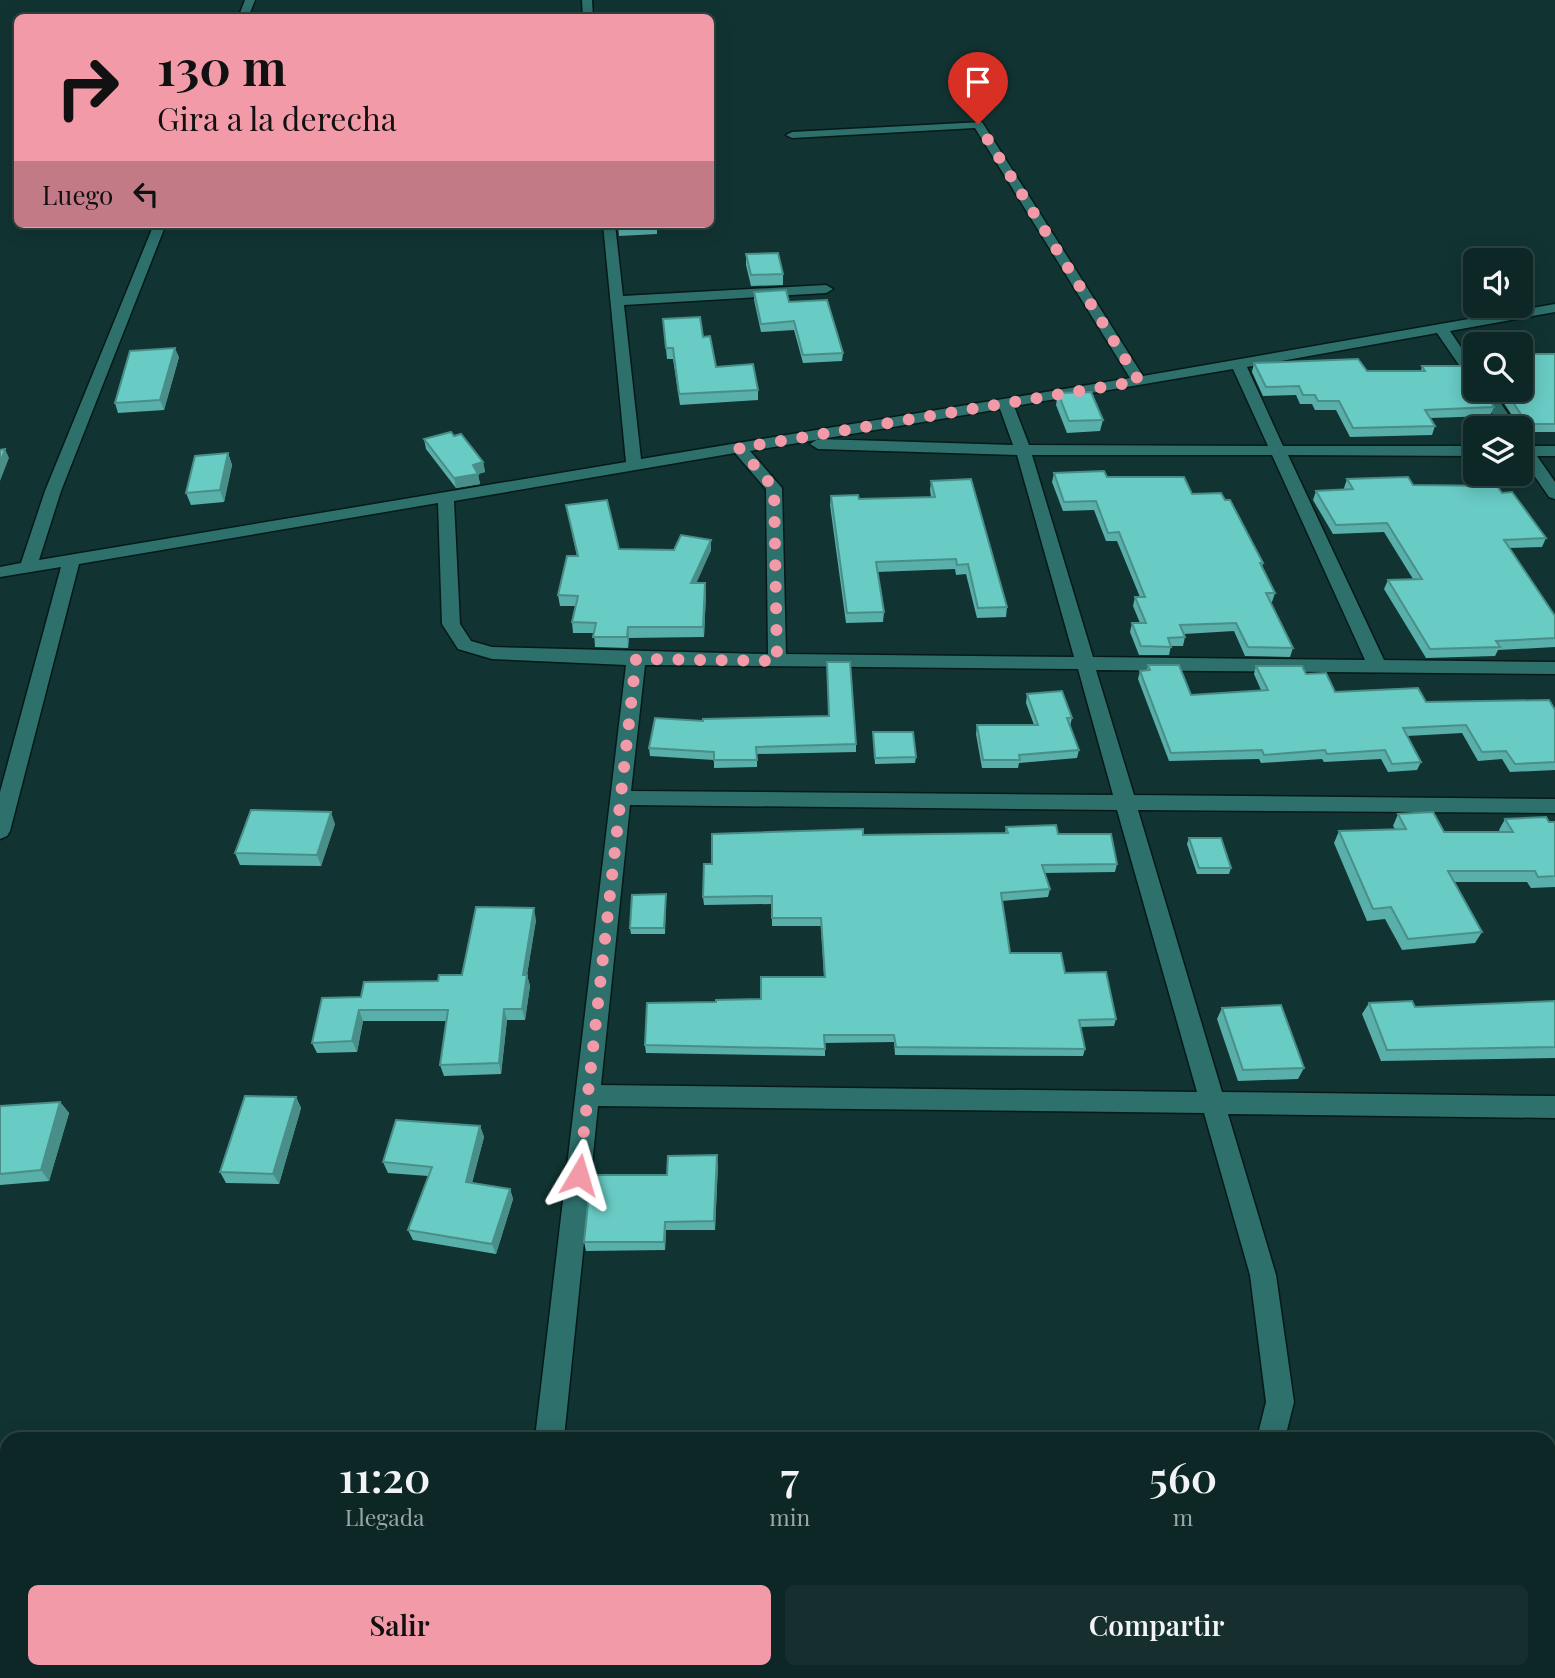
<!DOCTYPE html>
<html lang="es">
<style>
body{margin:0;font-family:"Playfair Display",serif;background:#162f2e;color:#f1f3f6;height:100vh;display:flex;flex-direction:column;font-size:26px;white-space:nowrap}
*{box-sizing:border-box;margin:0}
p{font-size:23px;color:#9aa5a7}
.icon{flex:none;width:38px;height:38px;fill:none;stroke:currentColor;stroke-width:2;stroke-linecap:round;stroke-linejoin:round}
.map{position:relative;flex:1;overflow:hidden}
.sheet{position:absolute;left:0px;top:1432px;width:1556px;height:247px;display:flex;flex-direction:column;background:#0d2726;border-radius:21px 21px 0 0;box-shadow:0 4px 18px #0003,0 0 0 2px #2d4443}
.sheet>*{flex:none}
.guide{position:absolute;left:14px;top:14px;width:700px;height:214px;border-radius:10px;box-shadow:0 4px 18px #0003,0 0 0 2px #2d4443;background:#f39aa8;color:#111;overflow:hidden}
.fabs{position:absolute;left:1463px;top:248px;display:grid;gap:14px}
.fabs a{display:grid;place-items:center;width:70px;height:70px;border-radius:10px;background:#0d2726;box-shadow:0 4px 18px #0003,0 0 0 2px #2d4443;font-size:35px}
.pin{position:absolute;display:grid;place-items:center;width:60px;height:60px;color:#fff;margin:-72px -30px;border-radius:50% 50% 50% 0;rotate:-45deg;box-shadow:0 0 7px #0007}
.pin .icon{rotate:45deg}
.me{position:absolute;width:77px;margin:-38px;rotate:7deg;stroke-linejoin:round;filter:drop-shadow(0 0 5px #0008)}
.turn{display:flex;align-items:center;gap:24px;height:147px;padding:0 28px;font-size:32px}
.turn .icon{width:91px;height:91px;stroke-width:2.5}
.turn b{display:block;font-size:49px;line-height:60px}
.then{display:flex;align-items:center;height:66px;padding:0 28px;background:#0003;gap:14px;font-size:26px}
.eta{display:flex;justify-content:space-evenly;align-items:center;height:119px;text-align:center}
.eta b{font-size:42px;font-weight:600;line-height:49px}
.cta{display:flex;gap:14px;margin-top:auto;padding:14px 28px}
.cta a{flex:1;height:80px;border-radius:10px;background:#f39aa8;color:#111;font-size:28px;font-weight:600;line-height:80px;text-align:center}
.cta a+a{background:#162f2e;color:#f1f3f6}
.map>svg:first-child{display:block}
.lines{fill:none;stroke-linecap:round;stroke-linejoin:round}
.minor-casing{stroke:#051a18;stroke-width:3}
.minor{fill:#2d706c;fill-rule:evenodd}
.wall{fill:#59afa9}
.shaded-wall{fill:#498e89}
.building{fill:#68cbc4;stroke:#498e89;stroke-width:2}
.route{stroke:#f39aa8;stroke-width:12;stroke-dasharray:0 21.6}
</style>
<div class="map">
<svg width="1555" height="1678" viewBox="0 0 1555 1678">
<rect width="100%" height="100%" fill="#113432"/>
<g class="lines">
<defs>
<g id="minor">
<polygon points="245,0 255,0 248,18 238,18"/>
<polygon points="582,0 592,0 593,18 583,18"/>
<path d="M982,122L1143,376L1555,304V312L1450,331L1475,368V382L1470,381L1437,333L1247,367L1283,446H1475V456L1288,455L1384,660L1555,662V674L1096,670L1134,795L1555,799V813L1138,810L1222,1092L1555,1096V1118L1228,1114L1276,1275L1294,1402L1285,1438H1257L1266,1402L1250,1275L1204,1113L598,1106L564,1438H535L626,665L492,659L458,649L442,624L438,503L79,564L10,831L7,836L0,839V792L61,567L0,577V567L21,563L45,491L154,224H166L61,491L39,560L626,462L603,224H615L623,296L826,285L833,289L826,293L624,305L641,459L1130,378L975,128L792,138L786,135L792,132ZM1233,369L1268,446L1029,445L1014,406ZM1000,409L1013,445L818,439L810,444L818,449L1017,455L1074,657L786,654L782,488L750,451ZM735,453L766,489L768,654L492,647L471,641L460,624L454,501ZM1032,455H1272L1365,660L1093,657ZM645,665L1078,669L1113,795L631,791ZM630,805L1117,810L1197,1092L601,1085Z"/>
<polygon points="1477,390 1492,390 1518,429 1502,429"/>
<polygon points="1521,439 1530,446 1555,446 1555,456 1537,456 1555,482 1555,499 1549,497 1521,456"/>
<rect x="1549" y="1486" width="6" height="30"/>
<polygon points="491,1671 523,1671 522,1678 490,1678"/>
<polygon points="1286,1671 1318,1671 1320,1678 1288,1678"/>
</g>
</defs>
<use href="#minor" class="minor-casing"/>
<use href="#minor" class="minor"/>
</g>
<g class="wall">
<polygon points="618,224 657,224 657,234 619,236"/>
<polygon points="746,254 783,274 783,285 751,286 746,265"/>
<polygon points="754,292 789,302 843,353 842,361 803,363 794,330 761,332 754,300"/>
<polygon points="663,319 703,337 716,367 758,390 758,400 680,405 673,359 667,359"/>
<polygon points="1555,354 1555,432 1529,432 1524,424 1518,424 1495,390 1521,390"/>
<polygon points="179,357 164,410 118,413 115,403"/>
<polygon points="1254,363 1367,371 1421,371 1422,366 1475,390 1494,407 1490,416 1430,418 1435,426 1432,435 1350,437 1336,410 1315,410 1312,404 1300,404 1296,395 1263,396 1252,372"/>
<polygon points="1058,393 1103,420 1100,431 1067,433 1056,405"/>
<polygon points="454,436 483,462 485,472 478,474 480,484 456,488 426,449 424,439"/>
<polygon points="228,453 232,465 224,502 191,505 186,493"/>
<polygon points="1054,473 1107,477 1225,500 1263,563 1262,567 1275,593 1272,602 1270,602 1293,648 1290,657 1245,656 1234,631 1184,634 1185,637 1183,646 1171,646 1169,655 1139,655 1130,632 1132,623 1140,623 1133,606 1135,597 1140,597 1117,541 1106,541 1094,510 1063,511 1052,482"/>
<polygon points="1347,479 1502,493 1546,538 1542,547 1509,548 1555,616 1555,647 1498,650 1495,656 1426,658 1384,589 1388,580 1413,579 1384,532 1333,534 1313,500 1316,491 1344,489 1344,488"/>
<polygon points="931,481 1007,607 1006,617 977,618 966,574 956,575 955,569 877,572 884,612 883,622 846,623 830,505 831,496 859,499 931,497 930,490"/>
<polygon points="566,505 619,549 674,550 711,540 711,550 696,583 706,593 704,637 629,638 628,648 595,647 594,633 573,633 572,622 575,606 560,606 558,595 577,556"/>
<polygon points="827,662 856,744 856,752 757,754 757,767 714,768 714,760 650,756 649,748 703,721 829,716"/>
<polygon points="1148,665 1191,695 1261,690 1254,674 1256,666 1306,674 1335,692 1426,702 1555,710 1555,770 1510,772 1502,759 1478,761 1462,733 1407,736 1421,762 1417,770 1388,772 1381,759 1324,762 1322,759 1261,763 1259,759 1169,761 1138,679 1140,671 1147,671"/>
<polygon points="1027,694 1072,718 1070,726 1079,750 1077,758 1019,763 1018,768 982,768 976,734 977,725 1034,725 1026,703"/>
<polygon points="873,732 916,757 915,763 875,764"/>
<polygon points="1398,814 1444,832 1500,832 1499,830 1505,819 1555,822 1555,887 1531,888 1527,882 1454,882 1482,932 1475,943 1402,950 1385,919 1367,921 1334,843 1339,831 1395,829 1393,826"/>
<polygon points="335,824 321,866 240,865 235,853"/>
<polygon points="1006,827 1058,834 1117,864 1115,872 1044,873 1050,889 1048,897 1002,901 1010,953 1065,973 1116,1019 1114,1026 1081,1027 1085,1049 1083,1056 895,1055 894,1042 825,1043 825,1056 646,1053 645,1045 716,1002 761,999 824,977 821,926 772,926 772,904 704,905 703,897 712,864 863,835 1005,833"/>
<polygon points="1189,838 1231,868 1229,874 1197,874 1187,844"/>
<polygon points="666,900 665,934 631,934 630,928"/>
<polygon points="536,920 527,975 530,986 525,1020 507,1020 501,1074 444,1076 440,1065 446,1021 363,1021 357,1052 317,1053 312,1043 361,997 462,975"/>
<polygon points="1555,1001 1555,1058 1381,1061 1362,1014 1369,1003 1415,1007"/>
<polygon points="1222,1008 1304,1068 1298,1079 1238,1081 1217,1019"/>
<polygon points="296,1097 301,1108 279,1184 226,1183 220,1172"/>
<polygon points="60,1102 69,1113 49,1181 0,1185 0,1106"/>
<polygon points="480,1126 484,1137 472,1183 510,1189 513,1199 496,1254 413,1240 408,1230 428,1176 388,1173 383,1162"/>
<polygon points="718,1164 715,1230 666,1230 665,1250 586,1251 584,1242 667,1175"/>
<polygon points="0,1473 7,1473 7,1581 0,1580"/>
<rect x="1549" y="1530" width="6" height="89"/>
<polygon points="113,1671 298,1671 296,1678 223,1672"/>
</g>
<g class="shaded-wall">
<polygon points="175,348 179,357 164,410 160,400"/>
<polygon points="5,449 9,458 0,481 0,463"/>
<polygon points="228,453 232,465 224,502 220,490"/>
<polygon points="483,462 485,472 478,474 480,484 456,488 454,478 473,465"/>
<polygon points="711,540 711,550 692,593 691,583"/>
<polygon points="705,583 706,593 704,637 703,627"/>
<polygon points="628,627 629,638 628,648 627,637"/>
<polygon points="331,812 335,824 321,866 317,855"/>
<polygon points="534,908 536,920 525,986 523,975"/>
<polygon points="527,975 530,986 525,1020 522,1009"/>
<polygon points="504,1009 507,1020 501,1074 499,1063"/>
<polygon points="359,1010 363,1021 357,1052 352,1041"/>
<polygon points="296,1097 301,1108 279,1184 273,1174"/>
<polygon points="60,1102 69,1113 49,1181 41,1170"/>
<polygon points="480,1126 484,1137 469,1193 466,1182"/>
<polygon points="717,1155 718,1164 715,1230 714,1221"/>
<polygon points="510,1189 513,1199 496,1254 492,1244"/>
<polygon points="665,1222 666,1230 665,1250 664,1242"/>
<polygon points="212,1671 223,1671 222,1678 210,1678"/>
<polygon points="288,1671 298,1671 296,1678"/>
</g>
<g class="building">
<polygon points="618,224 657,224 657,226 618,227"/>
<polygon points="778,253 783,274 751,275 746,254"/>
<polygon points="786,290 789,302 827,300 843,353 803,355 794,321 761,324 754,292"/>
<polygon points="700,317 703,337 710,336 716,367 753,364 758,390 679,394 673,348 666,348 663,319"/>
<polygon points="175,348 160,400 115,403 130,351"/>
<polygon points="1521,354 1555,354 1555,424 1533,424 1528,416 1522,416 1505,390 1521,390"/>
<polygon points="1358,359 1367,371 1425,371 1422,366 1466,366 1471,374 1475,375 1475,390 1483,390 1494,407 1425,410 1435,426 1353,428 1339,401 1318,401 1315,395 1303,395 1299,386 1266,387 1254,363"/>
<polygon points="1091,392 1103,420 1069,421 1058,393"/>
<polygon points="451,432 454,436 461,434 483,462 473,465 478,474 454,478 424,439"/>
<polygon points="5,449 0,463 0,450"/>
<polygon points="228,453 220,490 186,493 195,456"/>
<polygon points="1104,471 1107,477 1184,477 1192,494 1221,493 1225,500 1230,500 1263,563 1260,563 1275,593 1266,593 1293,648 1248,647 1236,623 1180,625 1185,637 1168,638 1171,647 1141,646 1132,623 1146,623 1135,597 1145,597 1119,532 1108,533 1096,501 1064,502 1054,473"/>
<polygon points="1408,477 1413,485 1497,486 1502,493 1512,492 1546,538 1504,540 1555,616 1555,638 1496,641 1500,647 1430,649 1388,580 1422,579 1387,523 1336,525 1316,491 1353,489 1347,479"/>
<polygon points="971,479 1007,607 978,608 968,564 957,565 956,559 876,562 884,612 847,613 831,496 858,495 859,499 935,497 931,481"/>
<polygon points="607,500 619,549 674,550 681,535 711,540 691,583 705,583 703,627 628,627 627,637 593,637 596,623 572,622 578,596 558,595 567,556 578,556 566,505"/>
<polygon points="827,662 850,662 856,744 756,747 757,760 714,760 714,752 649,748 655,718 703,721 703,719 829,716"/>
<polygon points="1148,665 1179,665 1191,695 1268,690 1256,666 1302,666 1306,674 1326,673 1335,692 1418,688 1426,702 1549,700 1555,710 1555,762 1515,764 1506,751 1482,752 1466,725 1403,728 1421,762 1392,764 1385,750 1327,754 1325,750 1264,755 1262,750 1171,753 1140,671 1150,670"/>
<polygon points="1062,691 1072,718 1067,718 1079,750 1019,755 1020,760 983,760 977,725 1038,725 1027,694"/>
<polygon points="873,732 913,732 916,757 875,758"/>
<polygon points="251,810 331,812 317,855 235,853"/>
<polygon points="1433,812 1444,832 1513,832 1505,819 1546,817 1549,822 1555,822 1555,876 1538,877 1535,871 1448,871 1482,932 1408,939 1391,907 1373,909 1339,831 1406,829 1398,814"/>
<polygon points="1056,825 1058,834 1111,834 1117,864 1042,865 1050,889 1001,893 1010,953 1061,953 1065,973 1106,972 1116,1019 1079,1020 1085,1049 896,1047 894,1035 824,1035 825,1049 645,1045 647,1003 716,1002 716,1000 761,999 761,977 825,977 821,918 772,918 772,896 703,897 704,864 712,864 712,834 863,829 863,835 1008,833 1006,827"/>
<polygon points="1189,838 1221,838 1231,868 1199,868"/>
<polygon points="666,894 664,928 630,928 632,895"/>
<polygon points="476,907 534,908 523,975 527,975 522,1009 504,1009 499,1063 440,1065 448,1010 359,1010 352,1041 312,1043 322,998 361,997 364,982 438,981 439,975 462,975"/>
<polygon points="1412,1001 1415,1007 1555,1001 1555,1047 1387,1050 1369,1003"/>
<polygon points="1281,1005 1304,1068 1243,1070 1222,1008"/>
<polygon points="245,1096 296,1097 273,1174 220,1172"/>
<polygon points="60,1102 41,1170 0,1174 0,1106"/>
<polygon points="396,1120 480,1126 466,1182 510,1189 492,1244 408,1230 432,1167 383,1162"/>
<polygon points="717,1155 714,1221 665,1222 664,1242 584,1242 591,1175 667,1175 668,1156"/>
<polygon points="0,1473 7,1473 7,1575 0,1574"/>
<polygon points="1549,1530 1555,1530 1555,1612 1549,1611"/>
<polygon points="113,1671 212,1671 210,1678 111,1678"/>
</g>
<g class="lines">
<polyline class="route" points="579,1175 636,659 777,661 774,488 739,448 1139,381 978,124"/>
</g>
</svg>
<div class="fabs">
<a><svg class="icon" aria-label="sound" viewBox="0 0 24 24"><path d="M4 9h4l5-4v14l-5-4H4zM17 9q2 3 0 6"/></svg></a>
<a><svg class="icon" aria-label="search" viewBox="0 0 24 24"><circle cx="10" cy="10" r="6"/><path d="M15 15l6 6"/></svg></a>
<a><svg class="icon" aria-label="layers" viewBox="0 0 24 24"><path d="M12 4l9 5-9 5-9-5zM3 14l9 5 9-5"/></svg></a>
</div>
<div class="pin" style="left:978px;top:124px;background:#d93025"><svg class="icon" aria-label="arrive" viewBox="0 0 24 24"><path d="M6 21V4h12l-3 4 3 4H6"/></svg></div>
<svg class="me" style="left:579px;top:1175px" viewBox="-20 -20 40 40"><path d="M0-17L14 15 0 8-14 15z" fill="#f39aa8" stroke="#fff" stroke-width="4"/></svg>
<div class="guide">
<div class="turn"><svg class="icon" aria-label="right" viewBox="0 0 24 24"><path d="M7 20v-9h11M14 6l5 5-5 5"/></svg><div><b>130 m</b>Gira a la derecha</div></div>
<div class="then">Luego<svg class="icon" aria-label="left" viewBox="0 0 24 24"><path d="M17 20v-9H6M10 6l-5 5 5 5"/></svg></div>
</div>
<section class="sheet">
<div class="eta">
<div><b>11:20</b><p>Llegada</p></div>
<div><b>7</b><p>min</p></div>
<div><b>560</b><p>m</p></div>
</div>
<div class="cta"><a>Salir</a><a>Compartir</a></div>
</section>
</div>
